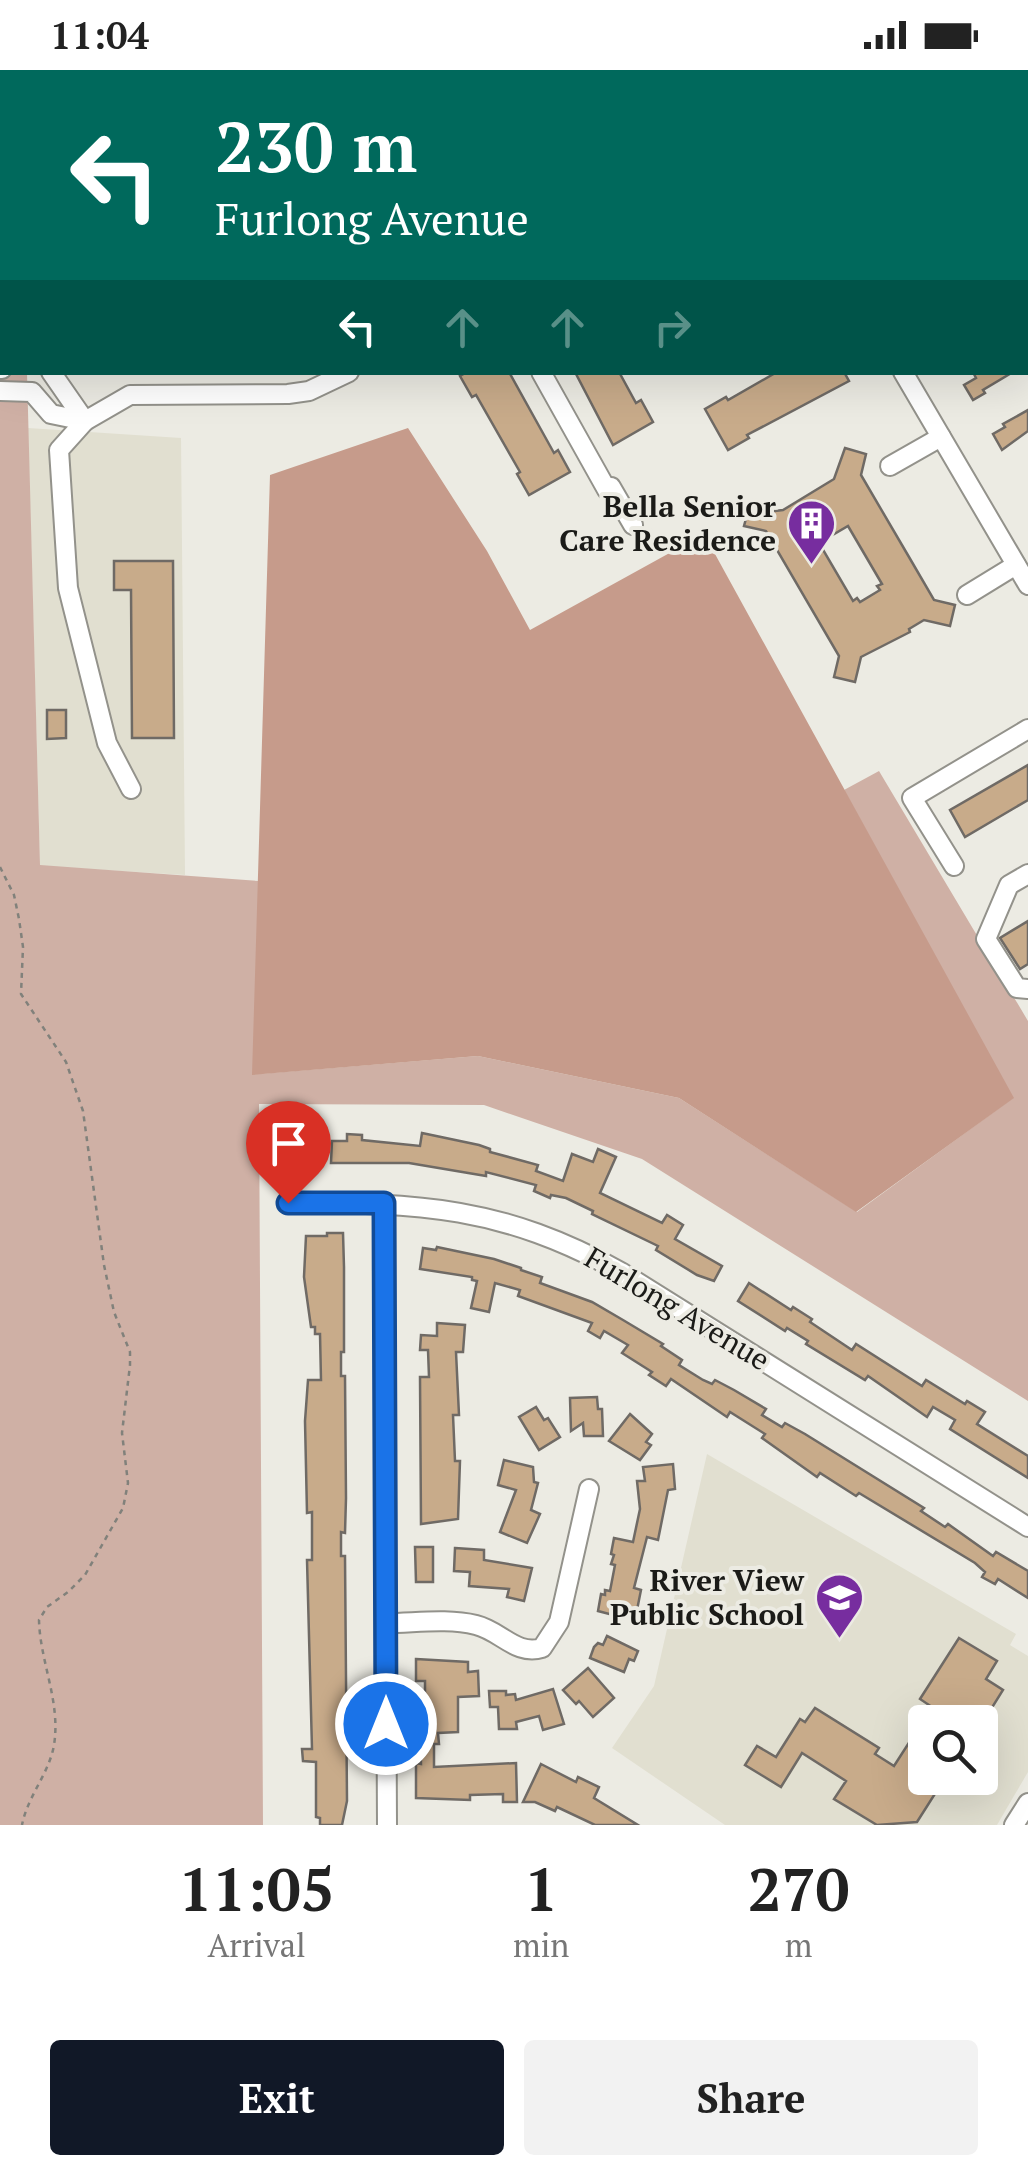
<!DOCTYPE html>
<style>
body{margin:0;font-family:"PT Serif",serif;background:#f2f2f2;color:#222;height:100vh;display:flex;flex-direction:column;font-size:38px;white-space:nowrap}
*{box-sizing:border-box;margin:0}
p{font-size:32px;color:#767676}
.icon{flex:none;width:55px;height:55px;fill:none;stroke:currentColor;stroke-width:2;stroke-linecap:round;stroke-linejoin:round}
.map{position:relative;height:1755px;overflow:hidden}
.side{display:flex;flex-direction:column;background:#fff;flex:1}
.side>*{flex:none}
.guide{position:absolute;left:0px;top:0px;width:1030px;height:305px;box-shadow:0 10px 40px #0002;background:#00695c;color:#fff;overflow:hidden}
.tools{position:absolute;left:908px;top:1635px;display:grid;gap:20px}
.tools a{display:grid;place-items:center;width:90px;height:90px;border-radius:10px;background:#fff;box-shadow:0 10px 40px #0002;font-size:50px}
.pin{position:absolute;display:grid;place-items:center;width:85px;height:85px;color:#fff;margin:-102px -42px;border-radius:50% 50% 50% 0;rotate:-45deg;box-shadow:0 0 10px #0007}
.pin .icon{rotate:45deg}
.me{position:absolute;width:110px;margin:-55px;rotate:0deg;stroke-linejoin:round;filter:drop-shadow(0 0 8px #0008)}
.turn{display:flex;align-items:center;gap:35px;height:210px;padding:0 50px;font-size:45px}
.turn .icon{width:130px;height:130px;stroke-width:2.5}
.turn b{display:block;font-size:70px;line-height:85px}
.lanes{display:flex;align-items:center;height:95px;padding:0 50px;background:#0003;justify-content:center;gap:50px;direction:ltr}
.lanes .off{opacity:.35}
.eta{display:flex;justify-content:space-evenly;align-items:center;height:170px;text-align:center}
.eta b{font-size:60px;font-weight:700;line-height:70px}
.action{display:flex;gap:20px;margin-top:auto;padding:20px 50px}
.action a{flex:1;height:115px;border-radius:10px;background:#111827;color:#fff;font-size:40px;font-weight:700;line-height:115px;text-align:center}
.action a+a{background:#f2f2f2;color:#222}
.status{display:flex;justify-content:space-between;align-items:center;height:70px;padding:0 50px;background:#fff;direction:ltr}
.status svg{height:28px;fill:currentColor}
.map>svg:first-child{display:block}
.built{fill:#e1dfd0;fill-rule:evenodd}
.green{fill:#cfb0a5}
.forest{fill:#c69b8b}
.building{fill:#c8ab8a;stroke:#6f6a65;stroke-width:2.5;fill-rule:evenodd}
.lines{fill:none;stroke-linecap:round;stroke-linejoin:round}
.minor-casing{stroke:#93928b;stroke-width:22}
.path{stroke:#81817b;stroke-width:2.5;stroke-dasharray:5 5;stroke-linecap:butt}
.minor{stroke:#fff;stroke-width:18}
.route-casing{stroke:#114b97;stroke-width:25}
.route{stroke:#1a73e8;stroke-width:18}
.labels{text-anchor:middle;stroke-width:8;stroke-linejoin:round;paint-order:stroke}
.poi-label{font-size:30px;font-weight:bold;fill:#1b1b18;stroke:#ecebe3;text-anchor:end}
.street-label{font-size:30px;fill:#1b1b18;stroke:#ecebe3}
</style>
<div class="status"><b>11:04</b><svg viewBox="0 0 49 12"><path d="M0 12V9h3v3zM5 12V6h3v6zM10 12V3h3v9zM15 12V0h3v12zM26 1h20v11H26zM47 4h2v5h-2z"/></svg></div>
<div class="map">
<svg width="1028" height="1755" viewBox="0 0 1028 1755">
<rect width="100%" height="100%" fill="#ecebe3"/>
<g class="built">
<polygon points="28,358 181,368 185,805 40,796"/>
<path d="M707,1384L1016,1564L1010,1575L1028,1586V1702L997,1755H725L612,1678L654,1616ZM925,1652H980V1708H925Z"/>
</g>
<polygon class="green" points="0,303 27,303 40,795 258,811 259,1004 478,986 679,1028 857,1142 1013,1028 844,720 879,701 1028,951 1028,1331 642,1089 484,1035 259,1034 263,1755 0,1755"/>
<g class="forest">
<polygon points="0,0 289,0 289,2 2,2 2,202"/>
<polygon points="408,358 487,481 530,560 704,464 1014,1028 856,1142 679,1028 478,986 252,1005 270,405"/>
</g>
<g class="building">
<polygon points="467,302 509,302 554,383 558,380 570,402 529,425 517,404 520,402 476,325 472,327 460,306"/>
<polygon points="575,302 619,302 636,333 641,330 653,352 613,375"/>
<polygon points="777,302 844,302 849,311 747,365 749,368 728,380 705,339 726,327 728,330"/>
<polygon points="973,302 1013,302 983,320 985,323 973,330 964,315 976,308"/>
<polygon points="1028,340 1028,361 1002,380 993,364 1005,357 1003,354"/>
<path d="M845,378L866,384L861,405L909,487L934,530L955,535L950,556L924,550L909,559L910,562L861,587L855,612L834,607L839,586L766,461L744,456L750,434L775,441L783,440L834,409ZM848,456L882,514L877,516L880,520L860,532L857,528L853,531L819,473Z"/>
<polygon points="114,491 173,491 174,668 132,668 131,520 114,520"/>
<polygon points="47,640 66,640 66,668 47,669"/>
<polygon points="1028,695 1028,730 965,767 950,740"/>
<polygon points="1028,851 1028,894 1020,899 1000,868"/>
<polygon points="308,1052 319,1052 320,1080 288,1081 287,1061 308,1061"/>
<polygon points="422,1063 479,1075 490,1079 490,1082 538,1095 536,1101 563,1111 572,1084 593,1092 598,1079 616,1087 600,1123 662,1153 667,1145 683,1155 675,1169 722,1196 714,1211 697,1205 656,1180 658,1176 592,1144 593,1141 566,1128 551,1125 550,1128 534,1121 536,1115 486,1102 486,1106 409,1093 331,1093 332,1071 347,1071 347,1064 362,1065 362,1070 420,1076"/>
<polygon points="327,1163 343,1163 344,1197 344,1282 341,1282 341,1306 345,1306 346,1428 345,1463 341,1462 341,1486 345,1486 347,1731 342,1755 320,1755 320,1748 316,1747 316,1692 303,1691 302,1679 312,1679 307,1490 312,1490 312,1442 307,1443 305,1351 308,1310 321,1310 320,1264 315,1264 315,1257 311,1257 304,1207 306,1166 327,1166"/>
<polygon points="437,1177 494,1189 521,1198 521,1200 542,1207 540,1213 592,1232 623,1250 663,1274 661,1276 682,1290 679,1295 703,1310 712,1314 715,1310 734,1320 766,1339 762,1345 782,1357 785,1353 805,1364 924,1438 921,1441 945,1457 948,1454 993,1486 996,1482 1028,1501 1028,1528 998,1509 995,1514 982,1507 985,1502 975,1493 859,1423 856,1426 820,1403 817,1407 762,1368 765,1364 730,1342 727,1347 671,1309 666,1316 649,1305 652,1302 622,1283 628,1275 604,1261 600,1268 588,1261 592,1253 518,1226 520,1220 495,1213 489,1242 471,1238 477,1211 472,1210 472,1207 420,1199 423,1178 436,1180"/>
<polygon points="749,1213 791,1240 793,1237 812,1249 810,1252 852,1280 856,1274 922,1316 926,1310 965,1334 967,1331 985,1342 977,1354 1028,1386 1028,1408 950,1359 955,1350 933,1337 927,1347 868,1306 865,1310 806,1274 808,1271 787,1258 785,1261 738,1231"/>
<polygon points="437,1253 465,1255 463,1282 456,1282 459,1345 453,1345 455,1391 460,1391 458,1449 421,1454 420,1307 429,1307 428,1280 420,1280 421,1265 437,1266"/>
<polygon points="597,1327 598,1339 602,1339 603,1366 584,1366 583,1353 571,1361 570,1328"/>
<polygon points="536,1337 544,1350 548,1348 560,1367 539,1380 519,1347"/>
<polygon points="630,1344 652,1364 646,1372 651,1375 640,1390 609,1371"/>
<polygon points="504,1390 533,1397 534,1412 538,1413 531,1440 540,1444 527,1473 500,1462 516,1420 498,1415"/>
<polygon points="673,1394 675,1419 668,1420 658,1470 647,1467 634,1518 641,1520 636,1545 614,1540 613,1545 598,1541 601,1524 605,1525 605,1520 610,1521 615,1495 611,1494 614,1485 611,1484 614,1468 633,1472 640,1439 637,1411 645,1411 643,1397"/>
<polygon points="415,1477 433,1477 433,1512 416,1512"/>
<polygon points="455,1478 484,1480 484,1490 532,1498 524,1531 507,1527 509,1519 469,1516 470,1502 454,1501"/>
<polygon points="607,1566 638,1581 634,1591 629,1589 624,1602 590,1588 594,1577 598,1573 603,1575"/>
<polygon points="959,1568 997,1591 986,1609 1003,1620 983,1652 925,1652 925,1708 945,1708 917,1752 877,1755 834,1729 846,1711 802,1683 781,1717 745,1695 757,1676 776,1687 800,1649 805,1652 815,1638 879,1678 875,1684 894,1696 932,1637 920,1629"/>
<polygon points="416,1589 468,1592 468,1602 478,1601 479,1626 458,1627 458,1662 438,1663 439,1674 434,1674 434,1697 516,1693 517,1732 503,1732 503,1724 470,1725 470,1730 416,1728 416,1693 421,1694 420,1654 425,1654 425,1611 416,1611"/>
<polygon points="588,1598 614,1628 593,1647 579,1631 576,1634 563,1620"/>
<polygon points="553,1619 564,1654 543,1660 539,1646 516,1652 517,1659 499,1659 498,1637 490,1637 489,1621 506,1621 506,1625 515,1624 516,1630"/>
<polygon points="541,1694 576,1712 578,1707 599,1717 594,1728 638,1755 595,1755 557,1737 555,1741 535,1732 523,1732"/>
</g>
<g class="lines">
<defs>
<g id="minor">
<polyline points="726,0 728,2"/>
<polyline points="394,2 394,0"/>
<polyline points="668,2 670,0"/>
<polyline points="858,2 862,0"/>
<polyline points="0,299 2,299"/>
<polyline points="51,302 85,351"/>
<polyline points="541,302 607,420"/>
<polyline points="903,302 1028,515"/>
<polyline points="0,321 32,322 51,344 85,351"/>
<polyline points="890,396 941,367"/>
<polyline points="611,417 633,455"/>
<polyline points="967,525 1016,495"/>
<polyline points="131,719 107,673 68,518 59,380 85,351 130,325 288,324 309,321 349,302"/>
<polyline points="954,796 912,728 1028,659"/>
<polyline points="1028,804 1009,815 986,869 1017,918 1028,919"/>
<path d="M288,1133C420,1133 502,1136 621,1202L1028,1457"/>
<polyline points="384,1133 387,1755"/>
<path d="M386,1553C415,1553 447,1548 476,1555C501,1561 516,1586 542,1578L559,1552L589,1419"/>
<polyline points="1014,1755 1028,1733"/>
</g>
</defs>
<use href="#minor" class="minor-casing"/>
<path class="path" d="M0,797L14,825L19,849L23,877L21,924L66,992L83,1041L104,1195L114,1242L130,1282V1295L122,1363L128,1413L123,1438L85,1505L68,1522L47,1537L39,1550C40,1592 61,1632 54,1675C49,1704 28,1725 22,1755"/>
<use href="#minor" class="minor"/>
</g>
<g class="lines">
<defs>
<polyline id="route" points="288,1133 384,1133 386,1654"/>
</defs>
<use href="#route" class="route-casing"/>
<use href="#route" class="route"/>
</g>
<defs>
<symbol id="building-pin" viewBox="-11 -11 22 30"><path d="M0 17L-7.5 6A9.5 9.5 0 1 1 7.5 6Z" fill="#772d9f" stroke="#ecebe3"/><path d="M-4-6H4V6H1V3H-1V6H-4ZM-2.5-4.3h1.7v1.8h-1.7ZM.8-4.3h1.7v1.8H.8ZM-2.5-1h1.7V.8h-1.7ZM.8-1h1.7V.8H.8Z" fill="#fff"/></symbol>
<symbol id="school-pin" viewBox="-11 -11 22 30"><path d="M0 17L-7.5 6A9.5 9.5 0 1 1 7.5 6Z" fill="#772d9f" stroke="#ecebe3"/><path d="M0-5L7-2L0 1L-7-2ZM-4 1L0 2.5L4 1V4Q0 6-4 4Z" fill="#fff"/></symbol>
</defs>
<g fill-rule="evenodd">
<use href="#building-pin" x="784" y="426" width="55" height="75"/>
<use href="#school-pin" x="812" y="1500" width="55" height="75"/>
</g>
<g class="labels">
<g class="poi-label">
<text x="776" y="447">Bella Senior<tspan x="776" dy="34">Care Residence</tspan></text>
<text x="804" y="1521">River View<tspan x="804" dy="34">Public School</tspan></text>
</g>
<g class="street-label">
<text transform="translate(677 1239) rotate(31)" y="10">Furlong Avenue</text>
</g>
</g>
</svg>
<div class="tools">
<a><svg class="icon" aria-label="search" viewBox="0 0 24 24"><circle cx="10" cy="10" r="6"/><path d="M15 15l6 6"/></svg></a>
</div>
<div class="pin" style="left:288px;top:1133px;background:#d93025"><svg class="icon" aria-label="arrive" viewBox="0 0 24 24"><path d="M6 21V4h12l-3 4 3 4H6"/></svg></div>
<svg class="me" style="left:386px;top:1654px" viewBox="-20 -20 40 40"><circle r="17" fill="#1a73e8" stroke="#fff" stroke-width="3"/><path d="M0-11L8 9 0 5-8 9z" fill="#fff"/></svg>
<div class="guide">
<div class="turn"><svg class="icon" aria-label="left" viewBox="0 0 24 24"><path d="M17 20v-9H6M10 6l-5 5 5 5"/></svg><div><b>230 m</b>Furlong Avenue</div></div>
<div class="lanes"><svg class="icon" aria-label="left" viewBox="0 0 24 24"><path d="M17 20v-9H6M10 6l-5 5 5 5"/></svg><svg class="icon off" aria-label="ahead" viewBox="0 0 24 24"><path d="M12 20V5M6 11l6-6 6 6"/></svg><svg class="icon off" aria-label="ahead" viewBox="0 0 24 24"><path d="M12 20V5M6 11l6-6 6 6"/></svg><svg class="icon off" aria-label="right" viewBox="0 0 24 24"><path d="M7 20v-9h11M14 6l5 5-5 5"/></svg></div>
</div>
</div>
<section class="side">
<div class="eta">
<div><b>11:05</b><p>Arrival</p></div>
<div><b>1</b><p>min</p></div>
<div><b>270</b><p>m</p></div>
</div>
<div class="action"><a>Exit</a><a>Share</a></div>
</section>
